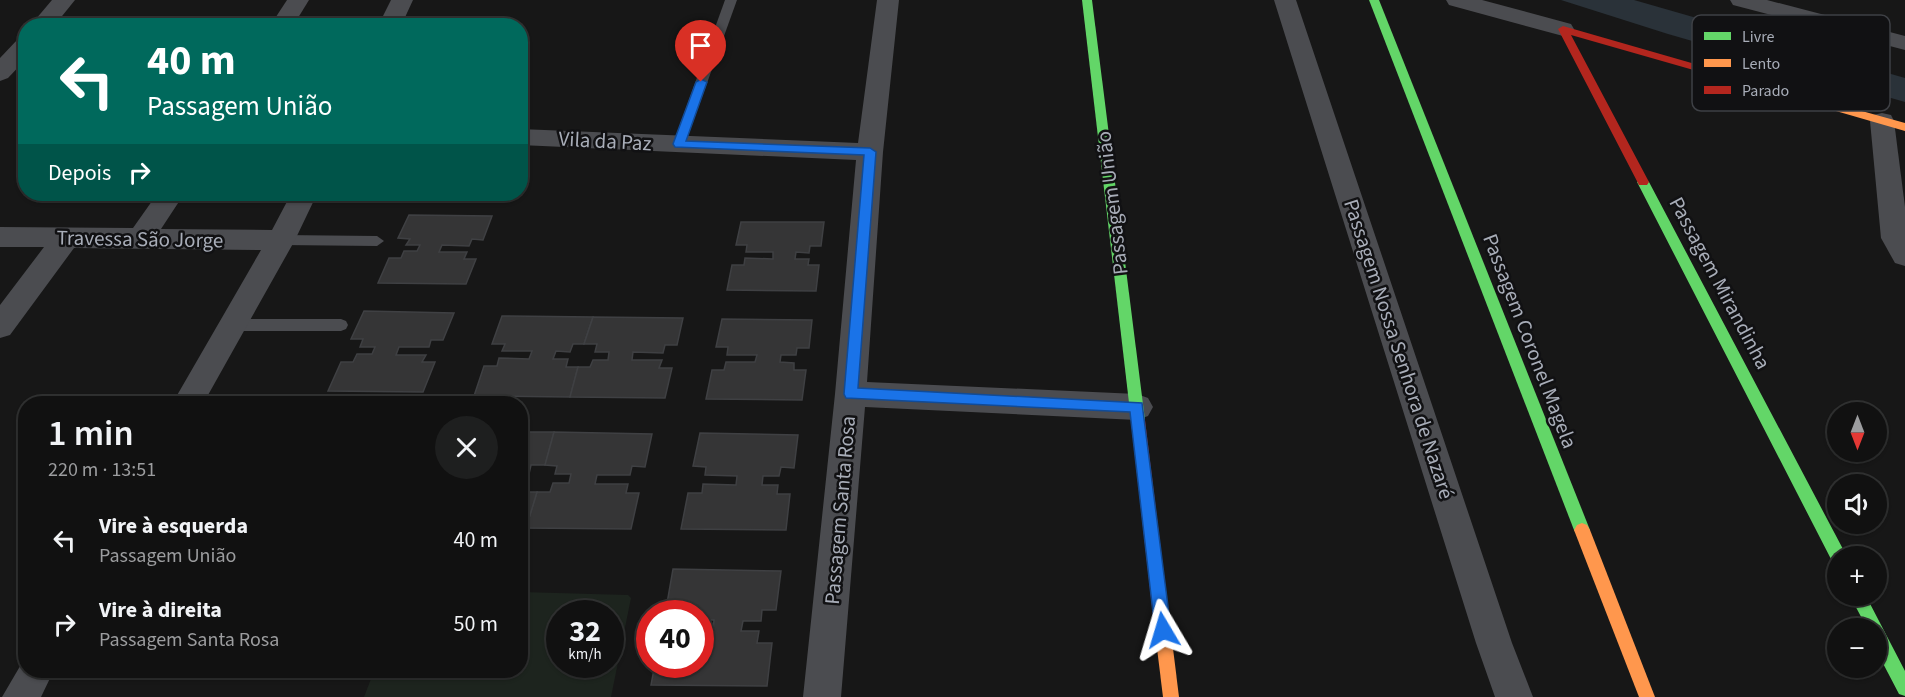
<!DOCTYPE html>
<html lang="pt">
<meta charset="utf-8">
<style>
body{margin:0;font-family:"Source Sans 3",sans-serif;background:#1e1f1f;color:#f1f3f6;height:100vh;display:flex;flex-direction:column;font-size:22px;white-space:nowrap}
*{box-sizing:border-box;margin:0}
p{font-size:20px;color:#9c9d9f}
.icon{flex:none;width:33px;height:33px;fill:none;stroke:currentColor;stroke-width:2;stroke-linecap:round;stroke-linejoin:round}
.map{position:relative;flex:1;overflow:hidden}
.details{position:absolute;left:18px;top:396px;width:510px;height:282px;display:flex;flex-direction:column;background:#111;border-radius:24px;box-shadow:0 2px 4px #0004,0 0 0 2px #303131}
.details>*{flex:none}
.banner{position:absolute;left:18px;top:18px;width:510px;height:183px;border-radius:24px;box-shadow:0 2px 4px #0004,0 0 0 2px #303131;background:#00695c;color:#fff;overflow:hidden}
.needle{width:39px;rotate:180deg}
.buttons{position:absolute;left:1827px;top:402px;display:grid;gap:12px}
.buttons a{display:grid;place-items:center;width:60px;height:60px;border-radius:50%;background:#111;box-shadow:0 2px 4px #0004,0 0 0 2px #303131;font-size:30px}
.speed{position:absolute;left:546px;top:600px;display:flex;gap:12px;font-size:30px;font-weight:700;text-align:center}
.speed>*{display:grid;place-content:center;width:78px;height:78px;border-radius:50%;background:#111;box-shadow:0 2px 4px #0004,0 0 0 2px #303131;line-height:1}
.speed small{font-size:15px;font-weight:400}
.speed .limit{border:9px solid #d22;background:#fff;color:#111}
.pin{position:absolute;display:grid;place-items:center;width:51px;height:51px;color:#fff;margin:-62px -26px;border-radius:50% 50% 50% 0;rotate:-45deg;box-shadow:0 0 6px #0007}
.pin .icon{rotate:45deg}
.me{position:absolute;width:66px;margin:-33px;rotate:353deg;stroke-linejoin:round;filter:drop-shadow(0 0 4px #0008)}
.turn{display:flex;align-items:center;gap:21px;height:126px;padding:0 30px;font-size:27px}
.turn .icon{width:78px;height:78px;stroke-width:2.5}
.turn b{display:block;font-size:42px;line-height:51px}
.then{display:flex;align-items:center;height:57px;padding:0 30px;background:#0003;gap:12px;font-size:22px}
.round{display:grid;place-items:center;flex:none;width:63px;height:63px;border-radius:32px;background:#1e1f1f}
.head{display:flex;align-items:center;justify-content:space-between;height:102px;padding:0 30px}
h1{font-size:36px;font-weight:600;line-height:45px}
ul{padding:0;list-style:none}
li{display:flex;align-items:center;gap:18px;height:84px;padding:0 30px}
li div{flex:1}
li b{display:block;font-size:22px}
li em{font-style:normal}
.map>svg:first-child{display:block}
.green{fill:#1d241e;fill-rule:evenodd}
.water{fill:#2a3239}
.building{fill:#353536;stroke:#3f4043;stroke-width:1.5}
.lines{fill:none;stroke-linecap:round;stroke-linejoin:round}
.lane{fill:#4b4c50;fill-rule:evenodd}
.street{fill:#4b4c50;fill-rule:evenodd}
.fast{fill:#63d668;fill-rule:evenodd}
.slow{fill:#ff974d;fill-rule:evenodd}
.jam{fill:#b3261e;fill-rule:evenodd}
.route{fill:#1a73e8;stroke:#114b97;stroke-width:1.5}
.labels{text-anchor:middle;stroke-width:5;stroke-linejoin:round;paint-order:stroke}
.street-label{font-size:21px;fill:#a8adb8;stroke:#111113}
.key{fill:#111113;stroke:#3e4045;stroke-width:1.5}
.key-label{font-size:16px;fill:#a8adb8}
</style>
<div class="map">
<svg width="1905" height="697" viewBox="0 0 1905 697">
<rect width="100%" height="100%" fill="#171717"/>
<path class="green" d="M521,592L628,595L631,598L611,697H364L374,671L520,670ZM560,614H610V664H560Z"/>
<polygon class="water" points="1561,0 1634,0 1905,78 1905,102 1668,34"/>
<g class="building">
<polygon points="409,215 492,216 483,240 472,239 469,246 442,245 439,252 467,252 464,259 476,259 466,284 378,283 389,258 401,258 404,251 417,251 420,245 406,245 410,239 398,238"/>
<polygon points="741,222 824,222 821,246 810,246 809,253 796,252 795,259 809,259 808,265 819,265 816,291 727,290 732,265 744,265 745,258 773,259 773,252 746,252 747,245 736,245"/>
<polygon points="364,311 454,313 443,340 431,340 429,347 399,347 396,355 426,355 422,362 435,362 423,392 328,391 341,362 353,362 357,354 372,354 375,347 360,347 363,339 351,339"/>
<polygon points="502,316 593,317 584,344 573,344 570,352 556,351 553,359 568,359 566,367 578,367 570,397 474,396 484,366 497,366 499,358 529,359 532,351 502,351 505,344 492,344"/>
<polygon points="593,317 683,318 677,345 665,345 663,353 633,352 632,360 662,360 659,368 672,368 665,398 570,397 578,367 590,367 593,360 608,360 609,352 595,352 597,344 584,344"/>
<polygon points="722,319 812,320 809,348 797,348 796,355 781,355 780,362 794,363 794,370 806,370 802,400 706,399 712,370 724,370 726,362 755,362 757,355 727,355 728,347 716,347"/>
<polygon points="520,432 554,432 545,465 531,465 529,474 520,474"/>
<polygon points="554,432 652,434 645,467 632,466 630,475 597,475 595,484 628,484 626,493 639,493 631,529 526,528 537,492 550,492 553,483 569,483 571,474 555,474 557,466 545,465"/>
<polygon points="700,433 798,435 794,468 781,467 779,476 763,476 762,485 778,485 777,494 790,494 786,530 681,529 688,493 702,493 703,484 736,485 737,476 705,475 706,467 693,466"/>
<polygon points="520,483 526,483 523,492 537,492 526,528 520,528"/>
<polygon points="673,569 781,571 776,610 762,610 761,621 743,621 741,631 759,631 757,643 772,643 767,686 651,685 655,664 700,664 700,631 713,631 714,620 700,620 700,614 679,614 680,609 666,609"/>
<polygon points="198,670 312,670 311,674"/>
</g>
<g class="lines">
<g class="lane">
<polygon points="725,0 737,0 685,144 679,148 674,147 673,144"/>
<polygon points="281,235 377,236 384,241 377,246 281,245 274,240"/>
<polygon points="232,319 341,319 346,321 348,325 346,329 341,331 232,331 227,329 225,325 227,321"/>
</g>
<g class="street">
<polygon points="52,0 75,0 54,26 30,26"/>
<polygon points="287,0 309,0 293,26 270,26"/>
<polygon points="391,0 413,0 401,26 378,26"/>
<polygon points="877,0 899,0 883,152 867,382 1137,394 1148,398 1153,407 1148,416 1137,420 865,407 841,697 803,697 835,394 856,160 520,145 520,129 858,143"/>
<polygon points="1274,0 1296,0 1512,643 1533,697 1495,697 1476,643"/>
<polygon points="1446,0 1482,0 1571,24 1574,29 1571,34 1563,36 1449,5"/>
<polygon points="1730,0 1767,0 1905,36 1905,50 1733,5"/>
<polygon points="26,37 26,59 8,78 0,81 0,58 18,39"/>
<polygon points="1882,113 1891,115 1894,121 1905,207 1905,266 1895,263 1881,238 1870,121 1873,115"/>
<polygon points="157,194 184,194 161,229 272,230 291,194 317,194 295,240 203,404 172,404 261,250 74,248 10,335 0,338 0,305 44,247 0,247 0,227 133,228"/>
<polygon points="26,656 26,670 54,670 41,697 2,697"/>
</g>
<g class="fast">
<polygon points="1082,0 1092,0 1145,420 1143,424 1138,426 1133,424 1131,420"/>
<polygon points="1369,0 1379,0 1590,530 1587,535 1582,537 1577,535 1574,530"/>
<polygon points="1643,178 1649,182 1844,551 1846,556 1838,556 1838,563 1832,561 1637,182"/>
<polygon points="1850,596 1866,596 1905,671 1905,696 1899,694 1876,650 1876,628 1867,628"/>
</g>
<g class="slow">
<polygon points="1757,82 1905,123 1905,131 1753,87 1752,85"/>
<polygon points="1582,523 1587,525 1590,530 1655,697 1639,697 1574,530 1577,525"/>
<polygon points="1161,608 1167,611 1169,616 1179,697 1163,697 1153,616 1155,611"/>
</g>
<g class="jam">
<polygon points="1563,26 1761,83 1762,85 1757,88 1753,87 1571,35 1649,182 1647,185 1639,185 1558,29"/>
<polygon points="1138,414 1143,416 1145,420 1169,616 1167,621 1161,624 1155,621 1153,616 1131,420 1133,416"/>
</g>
</g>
<polygon class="route" points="701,79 707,82 686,141 870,148 876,152 858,388 1142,403 1171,630 1169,636 1163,638 1157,636 1155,630 1130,412 846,398 844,394 864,155 675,147 673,144 696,82"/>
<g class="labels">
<g class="street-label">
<text transform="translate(605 141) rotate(3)" y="7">Vila da Paz</text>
<text transform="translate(1112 203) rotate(-97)" y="7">Passagem União</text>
<text transform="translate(140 239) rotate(1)" y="7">Travessa São Jorge</text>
<text transform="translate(1720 283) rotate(62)" y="7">Passagem Mirandinha</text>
<text transform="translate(1530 341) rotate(69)" y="7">Passagem Coronel Magela</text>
<text transform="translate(1399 349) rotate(72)" y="7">Passagem Nossa Senhora de Nazaré</text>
<text transform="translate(840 510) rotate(-85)" y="7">Passagem Santa Rosa</text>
</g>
</g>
<rect x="1692" y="15" width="198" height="96" rx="9" class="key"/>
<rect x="1704" y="32" width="27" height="8" fill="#63d668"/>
<rect x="1704" y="59" width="27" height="8" fill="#ff974d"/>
<rect x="1704" y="86" width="27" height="8" fill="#b3261e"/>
<g class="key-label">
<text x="1742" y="42">Livre</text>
<text x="1742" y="69">Lento</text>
<text x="1742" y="96">Parado</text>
</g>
</svg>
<div class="buttons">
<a><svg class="needle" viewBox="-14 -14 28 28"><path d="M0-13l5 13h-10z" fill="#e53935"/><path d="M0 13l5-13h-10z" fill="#9c9d9f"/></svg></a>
<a><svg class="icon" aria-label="sound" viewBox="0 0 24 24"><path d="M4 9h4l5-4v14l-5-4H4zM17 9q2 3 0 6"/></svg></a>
<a>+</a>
<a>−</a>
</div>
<div class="speed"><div>32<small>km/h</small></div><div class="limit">40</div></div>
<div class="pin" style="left:701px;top:82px;background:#d93025"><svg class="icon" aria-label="arrive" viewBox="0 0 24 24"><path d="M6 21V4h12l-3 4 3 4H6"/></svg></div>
<svg class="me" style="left:1163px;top:630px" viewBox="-20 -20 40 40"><path d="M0-17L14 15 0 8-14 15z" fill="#1a73e8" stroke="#fff" stroke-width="4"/></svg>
<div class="banner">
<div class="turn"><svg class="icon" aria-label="left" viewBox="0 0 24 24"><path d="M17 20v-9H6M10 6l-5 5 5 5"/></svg><div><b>40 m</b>Passagem União</div></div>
<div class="then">Depois<svg class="icon" aria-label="right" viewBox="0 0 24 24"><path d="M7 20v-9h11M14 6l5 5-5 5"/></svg></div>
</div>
<section class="details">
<div class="head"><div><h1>1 min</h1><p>220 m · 13:51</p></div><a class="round"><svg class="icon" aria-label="close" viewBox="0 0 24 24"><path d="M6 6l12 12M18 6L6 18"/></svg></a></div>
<ul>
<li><svg class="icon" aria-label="left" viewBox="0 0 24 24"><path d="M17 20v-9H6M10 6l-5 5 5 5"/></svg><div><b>Vire à esquerda</b><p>Passagem União</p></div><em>40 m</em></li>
<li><svg class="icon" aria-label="right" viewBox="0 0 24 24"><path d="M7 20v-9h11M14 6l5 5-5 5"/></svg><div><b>Vire à direita</b><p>Passagem Santa Rosa</p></div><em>50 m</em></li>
</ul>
</section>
</div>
